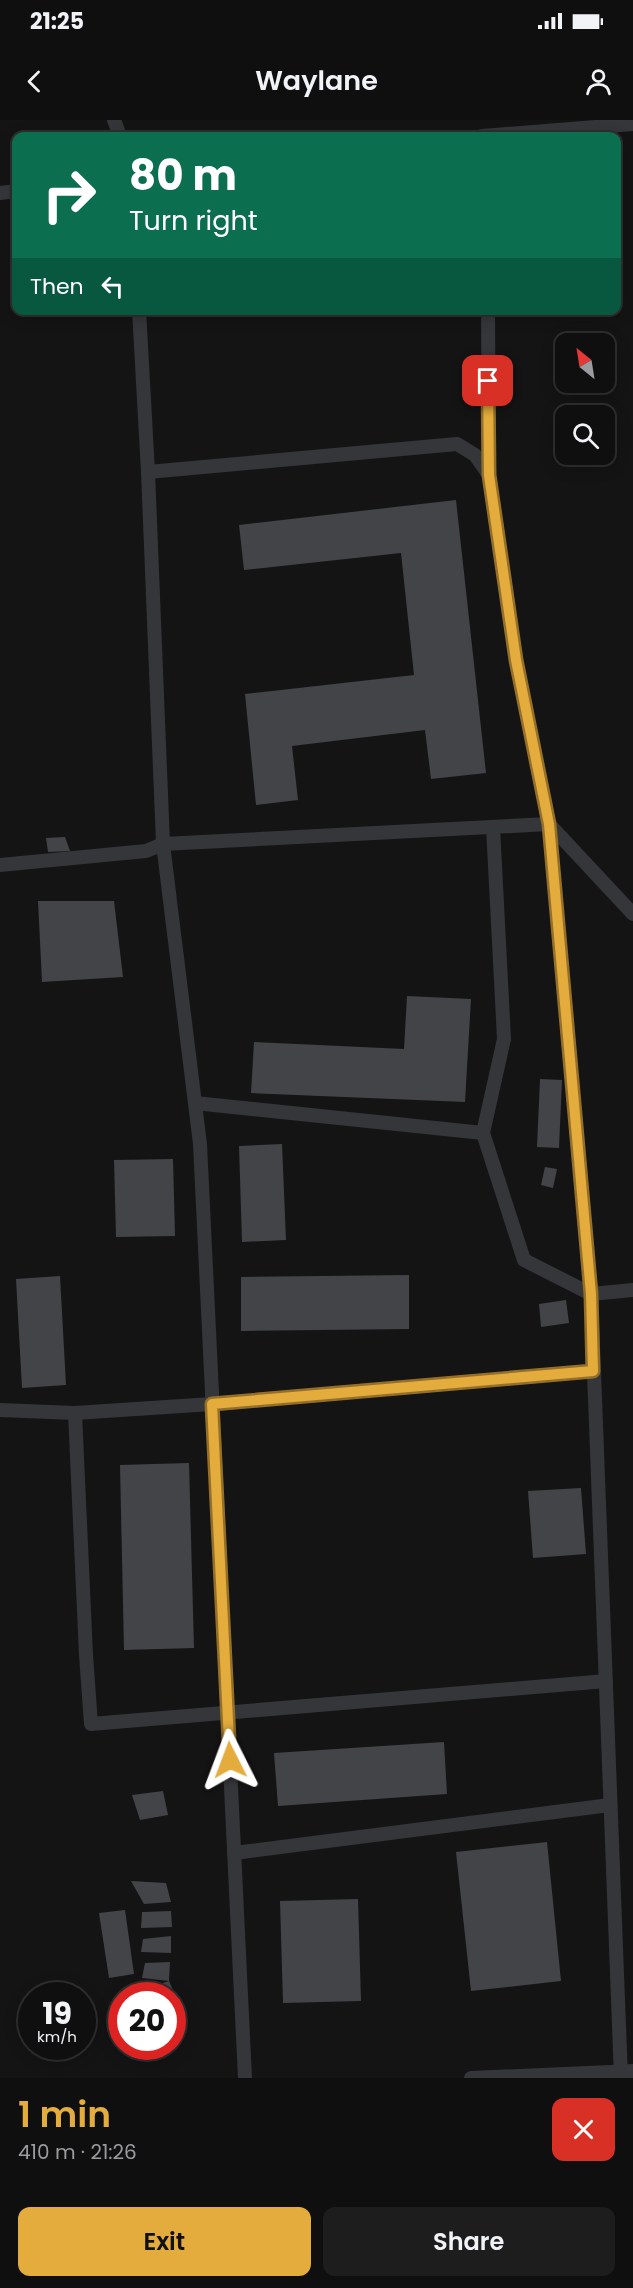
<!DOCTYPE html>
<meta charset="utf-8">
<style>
body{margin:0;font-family:Poppins,sans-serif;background:#1d1d1e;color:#f1f3f6;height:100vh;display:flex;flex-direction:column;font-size:22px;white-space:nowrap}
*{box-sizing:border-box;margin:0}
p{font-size:20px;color:#9b9c9f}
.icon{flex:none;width:33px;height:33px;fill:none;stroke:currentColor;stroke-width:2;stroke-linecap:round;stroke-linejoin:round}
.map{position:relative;height:1958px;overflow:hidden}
.drawer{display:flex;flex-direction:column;background:#0f0f10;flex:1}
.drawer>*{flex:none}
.hud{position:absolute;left:12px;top:12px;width:609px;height:183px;border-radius:12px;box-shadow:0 3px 15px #0003,0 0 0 2px #2f2f30;background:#0b6e4f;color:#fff;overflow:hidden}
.needle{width:39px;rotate:330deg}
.fabs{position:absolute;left:555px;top:213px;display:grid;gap:12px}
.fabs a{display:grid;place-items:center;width:60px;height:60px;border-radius:12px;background:#0f0f10;box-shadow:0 3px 15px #0003,0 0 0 2px #2f2f30;font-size:30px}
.speed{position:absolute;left:18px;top:1862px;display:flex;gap:12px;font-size:30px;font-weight:700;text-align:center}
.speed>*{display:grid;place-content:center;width:78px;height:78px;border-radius:50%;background:#0f0f10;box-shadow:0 3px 15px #0003,0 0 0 2px #2f2f30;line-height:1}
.speed small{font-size:15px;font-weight:400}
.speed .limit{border:9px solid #d22;background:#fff;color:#111}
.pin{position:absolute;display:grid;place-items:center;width:51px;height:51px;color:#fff;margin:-26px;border-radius:12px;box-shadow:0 3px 9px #0006}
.me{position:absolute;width:66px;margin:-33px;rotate:357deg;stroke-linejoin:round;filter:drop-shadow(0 0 4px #0008)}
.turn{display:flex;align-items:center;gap:21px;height:126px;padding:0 18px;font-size:27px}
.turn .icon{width:78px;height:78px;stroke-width:2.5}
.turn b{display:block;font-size:42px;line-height:51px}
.then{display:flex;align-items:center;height:57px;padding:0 18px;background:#0003;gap:12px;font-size:22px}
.round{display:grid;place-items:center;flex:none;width:63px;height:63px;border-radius:12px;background:#1d1d1e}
.head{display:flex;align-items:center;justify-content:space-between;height:102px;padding:0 18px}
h1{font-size:36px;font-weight:600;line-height:45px;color:#e4ab3d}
.cta{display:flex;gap:12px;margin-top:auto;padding:12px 18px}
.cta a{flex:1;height:69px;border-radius:12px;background:#e4ab3d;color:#111;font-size:24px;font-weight:600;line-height:69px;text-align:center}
.cta a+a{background:#1d1d1e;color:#f1f3f6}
.status{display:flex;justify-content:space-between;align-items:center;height:42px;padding:0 30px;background:#0f0f10;direction:ltr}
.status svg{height:16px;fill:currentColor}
header{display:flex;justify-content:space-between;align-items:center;height:78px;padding:0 18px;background:#0f0f10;font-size:27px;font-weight:600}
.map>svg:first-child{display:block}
.building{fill:#434448}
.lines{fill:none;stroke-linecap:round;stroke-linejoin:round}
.service{stroke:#35363a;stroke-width:14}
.route-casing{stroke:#946f28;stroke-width:15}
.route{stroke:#e4ab3d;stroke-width:10}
</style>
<div class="status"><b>21:25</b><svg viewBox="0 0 49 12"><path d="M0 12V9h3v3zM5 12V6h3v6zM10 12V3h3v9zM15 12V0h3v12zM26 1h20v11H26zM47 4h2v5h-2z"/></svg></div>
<header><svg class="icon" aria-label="back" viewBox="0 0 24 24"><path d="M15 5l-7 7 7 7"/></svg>Waylane<svg class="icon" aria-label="person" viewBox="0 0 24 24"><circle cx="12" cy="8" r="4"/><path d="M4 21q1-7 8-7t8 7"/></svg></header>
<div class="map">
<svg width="633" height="1958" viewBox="0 0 633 1958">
<rect width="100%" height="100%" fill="#141415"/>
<g class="building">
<polygon points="456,380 486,653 431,659 425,610 292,626 298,680 256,685 245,574 414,555 401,433 244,450 239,405"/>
<polygon points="65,717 70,731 48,732 46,718"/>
<polygon points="38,781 114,781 123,857 42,862"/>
<polygon points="407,876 471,879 465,982 251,973 254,922 404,929"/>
<polygon points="540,959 562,960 559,1028 537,1027"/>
<polygon points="282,1024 286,1120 242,1122 239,1026"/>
<polygon points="173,1039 175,1116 116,1117 114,1040"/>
<polygon points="545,1047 557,1049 553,1068 541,1065"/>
<polygon points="409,1155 409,1209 241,1211 241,1157"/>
<polygon points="60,1156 66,1265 22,1268 16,1159"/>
<polygon points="566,1180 569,1203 541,1207 539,1184"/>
<polygon points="189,1343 194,1528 124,1530 120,1345"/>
<polygon points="581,1368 586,1434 533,1438 528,1371"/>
<polygon points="444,1622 447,1674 278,1686 274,1633"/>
<polygon points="163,1671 168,1695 140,1700 132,1675"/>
<polygon points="547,1722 561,1861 471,1871 456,1732"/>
<polygon points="131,1761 166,1763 171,1782 144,1784"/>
<polygon points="358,1779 361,1881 283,1883 280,1781"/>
<polygon points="125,1790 134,1854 109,1858 99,1793"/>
<polygon points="171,1791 172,1807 141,1808 142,1792"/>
<polygon points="171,1816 171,1833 141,1832 143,1819"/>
<polygon points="170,1842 169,1861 142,1858 145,1843"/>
<polygon points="169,1861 178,1881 172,1883 172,1875 140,1875 138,1871"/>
</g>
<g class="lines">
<g class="service">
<polyline points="114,0 120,16"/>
<polyline points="482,16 633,4"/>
<polyline points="0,73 16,71"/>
<polyline points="139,190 148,352"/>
<polyline points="488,190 489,355"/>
<polyline points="549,704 633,794"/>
<polyline points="493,707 504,919 483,1013 524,1140 591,1174 633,1170"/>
<polyline points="0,745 146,731 163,724 549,704"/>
<polyline points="195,983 483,1013"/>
<polyline points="0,1290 75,1293 212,1284 593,1251"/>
<polyline points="75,1293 86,1535 91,1604 606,1561"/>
<polyline points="234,1733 610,1685"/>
<polyline points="245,1958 200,1024 163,724 148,352 457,324 475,335 489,355 516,540 549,704 591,1174 621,1958"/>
<polyline points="471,1958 633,1951"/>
</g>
</g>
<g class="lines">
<defs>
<polyline id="route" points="230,1640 212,1284 593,1251 591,1174 549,704 516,540 489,355 488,261"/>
</defs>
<use href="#route" class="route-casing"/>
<use href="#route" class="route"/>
</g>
</svg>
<div class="fabs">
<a><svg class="needle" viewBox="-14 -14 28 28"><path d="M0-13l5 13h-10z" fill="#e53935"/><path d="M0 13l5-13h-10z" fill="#9b9c9f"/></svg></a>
<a><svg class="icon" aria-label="search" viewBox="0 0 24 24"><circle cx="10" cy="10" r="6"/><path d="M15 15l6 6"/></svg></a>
</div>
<div class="speed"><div>19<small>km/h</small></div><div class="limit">20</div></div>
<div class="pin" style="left:488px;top:261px;background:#d93025"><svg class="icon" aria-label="arrive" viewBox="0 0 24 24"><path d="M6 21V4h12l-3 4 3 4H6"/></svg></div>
<svg class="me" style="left:230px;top:1640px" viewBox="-20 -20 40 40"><path d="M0-17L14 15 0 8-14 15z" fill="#e4ab3d" stroke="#fff" stroke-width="4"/></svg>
<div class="hud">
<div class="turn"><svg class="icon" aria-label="right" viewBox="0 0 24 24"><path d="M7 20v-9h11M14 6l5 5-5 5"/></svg><div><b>80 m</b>Turn right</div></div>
<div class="then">Then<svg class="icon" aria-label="left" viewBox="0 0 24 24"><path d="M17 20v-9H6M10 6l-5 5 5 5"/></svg></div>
</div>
</div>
<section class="drawer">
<div class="head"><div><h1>1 min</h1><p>410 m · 21:26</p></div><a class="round" style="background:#d93025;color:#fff"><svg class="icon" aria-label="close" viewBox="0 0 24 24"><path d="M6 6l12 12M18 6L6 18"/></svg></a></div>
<div class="cta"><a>Exit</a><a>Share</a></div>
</section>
